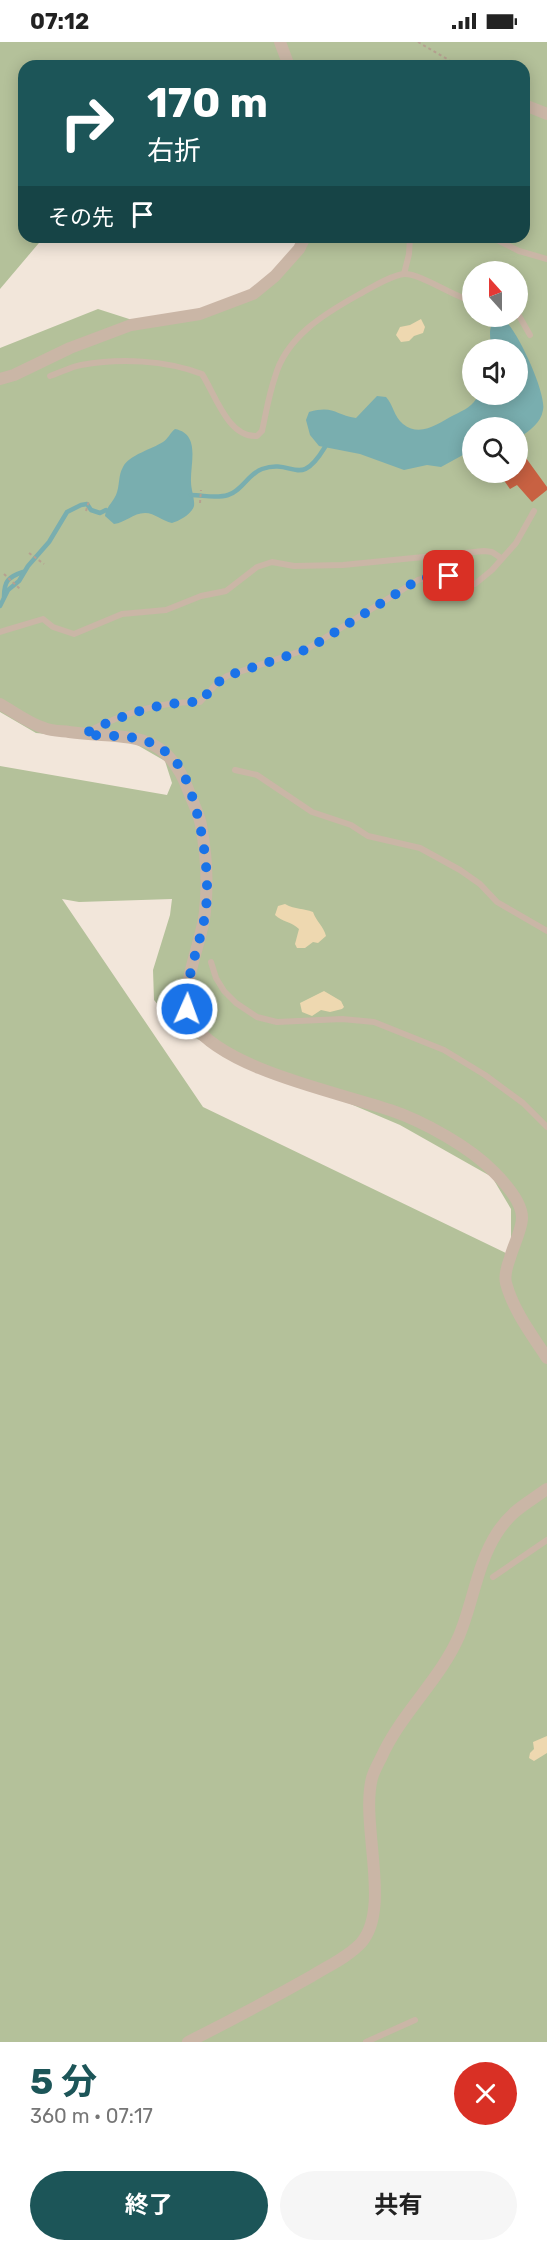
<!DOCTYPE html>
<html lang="ja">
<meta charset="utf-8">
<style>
body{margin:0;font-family:Rubik,"Noto Sans JP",sans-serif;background:#f6f6f6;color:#222;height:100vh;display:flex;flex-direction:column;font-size:22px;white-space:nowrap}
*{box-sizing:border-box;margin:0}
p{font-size:20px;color:#767676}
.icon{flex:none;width:33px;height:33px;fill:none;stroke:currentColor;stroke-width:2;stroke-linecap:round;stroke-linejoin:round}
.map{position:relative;height:2000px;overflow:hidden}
.drawer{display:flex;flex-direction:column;background:#fff;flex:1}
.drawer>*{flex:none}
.hud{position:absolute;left:18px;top:18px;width:512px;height:183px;border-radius:18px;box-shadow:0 3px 15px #0003;background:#1c5558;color:#fff;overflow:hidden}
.needle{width:39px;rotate:339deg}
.tools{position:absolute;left:462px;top:219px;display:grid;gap:12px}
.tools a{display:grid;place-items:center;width:66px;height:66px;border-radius:50%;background:#fff;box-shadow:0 3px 15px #0003;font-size:30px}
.pin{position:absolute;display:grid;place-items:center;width:51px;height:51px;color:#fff;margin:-26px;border-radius:12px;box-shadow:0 3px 9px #0006}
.me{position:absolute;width:66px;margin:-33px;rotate:2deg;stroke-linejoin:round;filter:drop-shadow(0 0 4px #0008)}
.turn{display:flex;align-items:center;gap:21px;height:126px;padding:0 30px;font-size:27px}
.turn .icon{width:78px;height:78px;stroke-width:2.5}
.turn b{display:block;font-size:42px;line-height:51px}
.then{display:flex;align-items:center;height:57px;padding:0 30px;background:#0003;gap:12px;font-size:22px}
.round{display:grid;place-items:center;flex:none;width:63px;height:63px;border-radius:32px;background:#f6f6f6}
.head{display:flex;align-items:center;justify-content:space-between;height:102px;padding:0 30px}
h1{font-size:36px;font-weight:700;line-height:45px;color:#1c5558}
.button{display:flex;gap:12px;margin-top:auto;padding:12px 30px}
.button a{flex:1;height:69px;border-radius:36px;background:#1c5558;color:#fff;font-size:24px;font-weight:700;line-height:69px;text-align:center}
.button a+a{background:#f6f6f6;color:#222}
.status{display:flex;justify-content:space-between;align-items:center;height:42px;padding:0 30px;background:#fff;direction:ltr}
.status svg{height:16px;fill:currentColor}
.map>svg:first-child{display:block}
.green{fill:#b4c19a;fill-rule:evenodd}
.sand{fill:#eed8b0}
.water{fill:#79aeaf}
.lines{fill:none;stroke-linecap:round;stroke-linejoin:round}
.stream{stroke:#79aeaf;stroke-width:4.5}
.building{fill:#c86142}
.path{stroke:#b6a090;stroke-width:2;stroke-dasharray:3 3;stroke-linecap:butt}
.service{stroke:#cab6a6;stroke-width:6}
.minor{stroke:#cab6a6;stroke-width:12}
.route{stroke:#1a73e8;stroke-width:10;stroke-dasharray:0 18}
</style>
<div class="status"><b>07:12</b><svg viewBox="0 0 49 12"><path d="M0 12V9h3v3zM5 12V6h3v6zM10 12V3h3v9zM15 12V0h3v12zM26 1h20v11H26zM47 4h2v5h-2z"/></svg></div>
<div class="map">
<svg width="547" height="2000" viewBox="0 0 547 2000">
<rect width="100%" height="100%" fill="#f2e6da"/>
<path class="green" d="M0,0H547V2000H0V724L167,753L172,741L165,719L132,700L36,691L0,670V306L98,267L151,284L201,276L289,226L312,195H524V24H24V195H44L0,247ZM472,230H518V274H472ZM472,308H518V352H472ZM472,386H518V430H472ZM62,857L79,860L172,857L170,873L153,928L154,958L183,991L400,1083L492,1135L511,1167V1195L514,1215L203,1065Z"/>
<g class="sand">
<polygon points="421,277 425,285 423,291 414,294 409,299 401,300 396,293 400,285 410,283"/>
<path d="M285,862C296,868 303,866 313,870C316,879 324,885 326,894L318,901L313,900L305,906H297L295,902L299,887C291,879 282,880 275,873L278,864Z"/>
<polygon points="324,949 341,959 344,965 342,967 330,970 321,968 312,974 302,970 300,961"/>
<polygon points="547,1694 547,1711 534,1719 529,1716 530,1711 534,1707 533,1700"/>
</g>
<g class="water">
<path d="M502,276C516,284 547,352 543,368C541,381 529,389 519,396L518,397V386H472V408L441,425L427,423L404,428L360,412L319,404L310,393L306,378L309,370C334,363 335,373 356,376L377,354L386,355C393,362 394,375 403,382C421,396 438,381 454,373C464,368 474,364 478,353L518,352V308L491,307C491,296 487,287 495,278Z"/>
<path d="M175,387C201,392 190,422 191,440C191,447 195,458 194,464C192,472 179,479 172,481C162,479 155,471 145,471C133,471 125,481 114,482L105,474C106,465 113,460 116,453C120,444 118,433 123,425C129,413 152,407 163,400C168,397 170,391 175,387Z"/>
</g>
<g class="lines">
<g class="stream">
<path d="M191,453C203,453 216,457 228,453C242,449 248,432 262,427C294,416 299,448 325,405"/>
<path d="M4,555C4,539 8,535 23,530"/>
<polyline points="0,564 8,548 19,539 28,524 49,500 67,470 81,463 87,462 91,468 100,471 106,468"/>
</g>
</g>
<polygon class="building" points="518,405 547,445 547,448 532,460 517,443 510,447 498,430 518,430"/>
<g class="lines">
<g class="path">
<polyline points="418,0 449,18 454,24"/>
<polyline points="200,461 201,448"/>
<polyline points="86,469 89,459"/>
<polyline points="29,511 44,522"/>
<polyline points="4,532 20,547"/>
</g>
<g class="service">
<polyline points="491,195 519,209 547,217"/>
<polyline points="404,232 409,212 410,195"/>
<polyline points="518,272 530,293"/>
<path d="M50,334C60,331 70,325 81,323C120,316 165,318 202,332C215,352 228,396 257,394L262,389C266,371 269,352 275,335C286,295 324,272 358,253C371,246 389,234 404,232C420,231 454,255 472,259"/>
<polyline points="0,590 43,577 53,585 74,592 122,572 166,568 201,554 226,549 257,525 272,520 294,524 343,523 484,509 492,510 501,516"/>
<path d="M89,689C122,672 162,659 200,660L217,641L227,634L307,607L418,538L432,534H449L462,541L475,542L492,528L516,501L534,469"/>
<polyline points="235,728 257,733 312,770 351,783 368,794 420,806 460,828 480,842 497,860 547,889"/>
<polyline points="211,920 216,936 224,949 236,961 257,975 277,980 342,977 374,980 444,1008 485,1033 523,1061 547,1085"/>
<polyline points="493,1535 547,1498"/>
<polyline points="366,2000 415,1978"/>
</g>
<g class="minor">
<polyline points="280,0 289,24"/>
<polyline points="527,64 547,72"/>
<polyline points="0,337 14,333 70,306 131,283 200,272 253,252 275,234 299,207 305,195"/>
<path d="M0,662C14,670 28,681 44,686C52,689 61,689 69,690C126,698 165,684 189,750C193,761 199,772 201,783C206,810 208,842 205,869C203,900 174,955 193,982C226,1028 337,1050 390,1068C423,1079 470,1105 494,1130C505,1141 523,1161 522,1177C521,1190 513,1204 510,1216C507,1224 504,1233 506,1241C513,1268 532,1293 547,1316"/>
<path d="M188,2000C230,1979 271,1957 312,1934C328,1924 348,1915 361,1901C392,1866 360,1782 372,1736C374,1729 378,1722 381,1716C401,1671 440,1638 459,1594C473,1561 477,1522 497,1491C511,1469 526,1462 547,1447"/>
</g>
</g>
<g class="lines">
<path class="route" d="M187,967C185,934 200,904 205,873C212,832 200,765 182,729C175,715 158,702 143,698C124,692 104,695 84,692C119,674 160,659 200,660L217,641L227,634L308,607L418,538L432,534H449"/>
</g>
</svg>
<div class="tools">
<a><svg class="needle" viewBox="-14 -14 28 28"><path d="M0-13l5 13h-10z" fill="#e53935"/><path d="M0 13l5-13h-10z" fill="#767676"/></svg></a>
<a><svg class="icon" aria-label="sound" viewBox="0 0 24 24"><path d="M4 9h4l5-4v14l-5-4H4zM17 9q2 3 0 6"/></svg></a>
<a><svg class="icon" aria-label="search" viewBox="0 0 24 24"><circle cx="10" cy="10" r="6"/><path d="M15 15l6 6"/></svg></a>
</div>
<div class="pin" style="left:449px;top:534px;background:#d93025"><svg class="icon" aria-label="arrive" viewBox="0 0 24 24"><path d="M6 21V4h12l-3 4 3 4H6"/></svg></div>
<svg class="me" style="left:187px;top:967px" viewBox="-20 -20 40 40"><circle r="17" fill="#1a73e8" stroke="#fff" stroke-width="3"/><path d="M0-11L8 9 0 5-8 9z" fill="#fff"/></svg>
<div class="hud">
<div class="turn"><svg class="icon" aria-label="right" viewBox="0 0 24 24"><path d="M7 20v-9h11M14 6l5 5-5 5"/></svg><div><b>170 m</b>右折</div></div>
<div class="then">その先<svg class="icon" aria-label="arrive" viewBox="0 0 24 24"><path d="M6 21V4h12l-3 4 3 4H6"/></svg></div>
</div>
</div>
<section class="drawer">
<div class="head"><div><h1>5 分</h1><p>360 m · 07:17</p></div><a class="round" style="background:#d93025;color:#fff"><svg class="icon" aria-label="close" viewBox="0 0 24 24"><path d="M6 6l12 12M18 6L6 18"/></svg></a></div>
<div class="button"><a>終了</a><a>共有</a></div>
</section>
